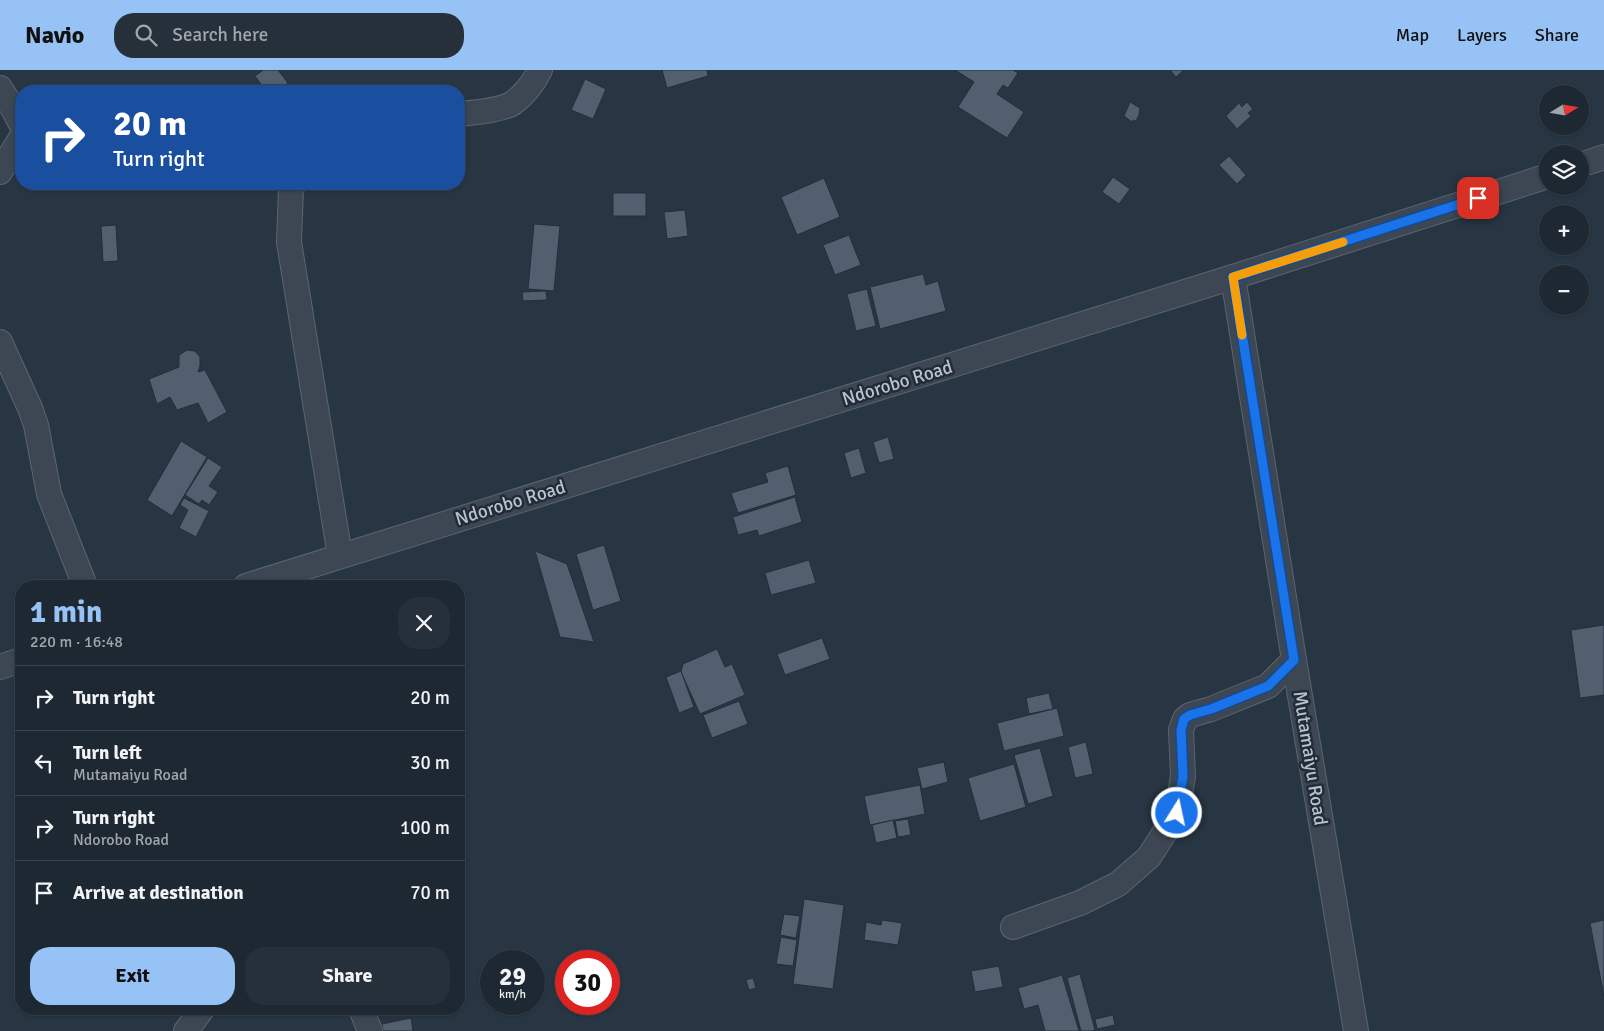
<!DOCTYPE html>
<meta charset="utf-8">
<style>
body{margin:0;font-family:Signika,sans-serif;background:#26303a;color:#f1f3f6;height:100vh;display:flex;flex-direction:column;font-size:19px;white-space:nowrap}
*{box-sizing:border-box;margin:0}
p{font-size:16px;color:#a1a6ac}
.icon{flex:none;width:28px;height:28px;fill:none;stroke:currentColor;stroke-width:2;stroke-linecap:round;stroke-linejoin:round}
.map{position:relative;flex:1;overflow:hidden}
.sheet{position:absolute;left:15px;top:510px;width:450px;height:435px;display:flex;flex-direction:column;background:#1e2832;border-radius:20px;box-shadow:0 1px 4px #0004,0 0 0 1px #3c444d}
.sheet>*{flex:none}
.banner{position:absolute;left:15px;top:15px;width:450px;height:105px;border-radius:20px;box-shadow:0 1px 4px #0004,0 0 0 1px #3c444d;background:#1a4fa0;color:#fff;overflow:hidden}
.needle{width:32px;rotate:79deg}
.fabs{position:absolute;left:1539px;top:15px;display:grid;gap:10px}
.fabs a{display:grid;place-items:center;width:50px;height:50px;border-radius:50%;background:#1e2832;box-shadow:0 1px 4px #0004,0 0 0 1px #3c444d;font-size:25px}
.speed{position:absolute;left:480px;top:880px;display:flex;gap:10px;font-size:25px;font-weight:700;text-align:center}
.speed>*{display:grid;place-content:center;width:65px;height:65px;border-radius:50%;background:#1e2832;box-shadow:0 1px 4px #0004,0 0 0 1px #3c444d;line-height:1}
.speed small{font-size:12px;font-weight:400}
.speed .limit{border:8px solid #d22;background:#fff;color:#111}
.pin{position:absolute;display:grid;place-items:center;width:42px;height:42px;color:#fff;margin:-21px;border-radius:10px;box-shadow:0 2px 8px #0006}
.me{position:absolute;width:55px;margin:-28px;rotate:10deg;stroke-linejoin:round;filter:drop-shadow(0 0 4px #0008)}
.turn{display:flex;align-items:center;gap:18px;height:105px;padding:0 15px;font-size:22px}
.turn .icon{width:65px;height:65px;stroke-width:2.5}
.turn b{display:block;font-size:35px;line-height:42px}
.round{display:grid;place-items:center;flex:none;width:52px;height:52px;border-radius:20px;background:#26303a}
.overview{display:flex;align-items:center;justify-content:space-between;height:85px;padding:0 15px}
h1{font-size:30px;font-weight:800;line-height:38px;color:#96c2f6}
.cta{display:flex;gap:10px;margin-top:auto;padding:10px 15px}
.cta a{flex:1;height:58px;border-radius:20px;background:#96c2f6;color:#111;font-size:20px;font-weight:800;line-height:58px;text-align:center}
.cta a+a{background:#26303a;color:#f1f3f6}
ul{padding:0;list-style:none}
li{display:flex;align-items:center;gap:15px;height:65px;padding:0 15px;border-top:1px solid #3c444d}
li div{flex:1}
li b{display:block;font-size:19px}
li em{font-style:normal}
header{display:flex;align-items:center;gap:30px;box-sizing:border-box;height:70px;padding:0 25px;background:#96c2f6;color:#111}
header strong{font-size:24px}
nav{display:flex;gap:28px;margin-inline-start:auto;font-size:18px}
.search{width:350px;height:45px;background:#26303a;display:flex;align-items:center;gap:12px;box-sizing:border-box;padding:0 18px;border-radius:20px;color:#a1a6ac;font-size:19px}
.map>svg:first-child{display:block}
.building{fill:#515f6e;stroke:#232e3a}
.lines{fill:none;stroke-linecap:round;stroke-linejoin:round}
.street-casing{stroke:#5b6570;stroke-width:26}
.street{stroke:#3d4753;stroke-width:24}
.route-casing{stroke:#114b97;stroke-width:12}
.route{stroke:#1a73e8;stroke-width:9}
.slow{stroke:#f59e0b;stroke-width:9}
.labels{text-anchor:middle;stroke-width:5;stroke-linejoin:round;paint-order:stroke}
.street-label{font-size:19px;fill:#bac2cd;stroke:#212c38}
</style>
<header>
<strong>Navio</strong>
<div class="search"><svg class="icon" aria-label="search" viewBox="0 0 24 24"><circle cx="10" cy="10" r="6"/><path d="M15 15l6 6"/></svg>Search here</div>
<nav><a>Map</a><a>Layers</a><a>Share</a></nav>
</header>
<div class="map">
<svg width="1604" height="961" viewBox="0 0 1604 961">
<rect width="100%" height="100%" fill="#283643"/>
<g class="building">
<polygon points="263,0 278,0 288,13 278,21 266,21 255,6"/>
<polygon points="662,0 707,0 708,6 667,18"/>
<polygon points="955,0 1013,0 1018,3 1008,18 1003,15 997,24 1024,42 1007,68 958,37 974,12"/>
<polygon points="1170,0 1184,0 1176,7"/>
<polygon points="585,9 606,19 593,49 571,40"/>
<polygon points="101,17 142,21 101,21"/>
<polygon points="1130,32 1140,38 1139,45 1136,51 1133,50 1132,52 1124,46"/>
<polygon points="1247,32 1253,39 1248,43 1251,46 1237,59 1226,46 1239,33 1242,37"/>
<polygon points="1229,86 1246,105 1237,114 1219,95"/>
<polygon points="1113,107 1130,119 1119,134 1102,122"/>
<polygon points="824,108 840,147 797,165 781,127"/>
<rect x="613" y="123" width="33" height="23"/>
<polygon points="685,140 688,166 667,169 664,142"/>
<polygon points="534,154 560,156 554,221 528,219"/>
<polygon points="116,155 118,191 103,192 101,156"/>
<polygon points="849,165 861,195 835,205 823,175"/>
<polygon points="923,204 926,215 938,211 946,241 880,259 870,217"/>
<polygon points="867,219 876,256 856,261 847,224"/>
<polygon points="546,221 547,230 523,231 522,222"/>
<polygon points="187,280 195,281 200,287 200,296 198,302 205,300 227,342 208,353 198,333 177,340 170,327 157,334 149,309 179,297 179,285"/>
<polygon points="888,367 894,389 879,393 873,372"/>
<polygon points="181,371 207,387 172,446 147,430"/>
<polygon points="859,378 866,403 851,408 844,383"/>
<polygon points="208,388 222,397 209,416 218,422 209,435 202,430 199,434 185,425"/>
<polygon points="788,396 796,425 738,443 731,423 768,412 765,403"/>
<polygon points="795,427 802,452 759,466 757,460 738,465 733,447"/>
<polygon points="184,428 209,441 196,467 179,458 188,440 180,435"/>
<polygon points="604,475 621,531 593,540 576,484"/>
<polygon points="535,481 567,494 594,572 560,567"/>
<polygon points="809,490 816,513 771,525 765,503"/>
<polygon points="1604,555 1604,625 1580,628 1571,560"/>
<polygon points="822,568 830,589 785,605 777,584"/>
<polygon points="717,579 725,597 732,594 745,625 700,644 681,602 683,594"/>
<polygon points="681,601 694,637 679,643 666,607"/>
<polygon points="1049,623 1053,639 1029,644 1026,628"/>
<polygon points="739,631 748,654 712,668 703,645"/>
<polygon points="1057,638 1064,666 1004,681 997,653"/>
<polygon points="1086,672 1093,704 1075,708 1068,677"/>
<polygon points="1040,678 1053,726 1028,734 1014,685"/>
<polygon points="944,692 948,712 922,719 917,698"/>
<polygon points="1014,694 1026,737 980,751 968,708"/>
<polygon points="920,715 925,744 870,755 864,726"/>
<polygon points="908,749 911,765 898,767 895,751"/>
<polygon points="893,750 897,768 876,773 872,755"/>
<polygon points="804,829 844,835 833,919 793,914"/>
<polygon points="784,844 800,846 796,868 780,865"/>
<polygon points="882,850 902,853 898,875 864,870 866,852 881,855"/>
<polygon points="1604,850 1604,927 1590,853"/>
<polygon points="781,867 797,870 793,896 776,894"/>
<polygon points="999,896 1003,917 975,922 971,901"/>
<polygon points="1080,904 1095,960 1092,961 1081,961 1067,908"/>
<polygon points="1062,905 1079,961 1045,961 1038,935 1024,939 1018,918"/>
<polygon points="753,908 756,918 749,920 746,910"/>
<polygon points="1113,945 1115,955 1097,959 1095,949"/>
<polygon points="411,948 413,961 383,961 382,954"/>
</g>
<g class="lines">
<defs>
<g id="street">
<polyline points="0,18 12,37 21,54"/>
<path d="M459,44C471,43 503,40 513,33C524,25 534,12 540,0"/>
<polyline points="1580,95 1604,87"/>
<polyline points="0,102 21,68"/>
<polyline points="294,114 291,118 289,172 340,486"/>
<polyline points="1233,207 1294,590 1356,961"/>
<polyline points="0,272 30,338 36,355 49,424 85,516"/>
<polyline points="246,516 1233,207 1548,106"/>
<polyline points="0,597 21,590"/>
<polyline points="1013,857 1080,833 1118,814 1149,787 1177,743 1183,706 1181,660 1185,649 1190,645 1211,639 1268,616 1294,590"/>
<polyline points="361,939 370,961"/>
<polyline points="186,961 202,939"/>
</g>
</defs>
<use href="#street" class="street-casing"/>
<use href="#street" class="street"/>
</g>
<g class="lines">
<defs>
<polyline id="route" points="1177,743 1183,706 1181,660 1184,649 1190,645 1211,639 1268,616 1294,590 1233,207 1478,128"/>
</defs>
<use href="#route" class="route-casing"/>
<use href="#route" class="route"/>
<polyline class="slow" points="1242,265 1233,207 1343,172"/>
</g>
<g class="labels">
<g class="street-label">
<text transform="translate(897 312) rotate(-17)" y="7">Ndorobo Road</text>
<text transform="translate(510 432) rotate(-17)" y="7">Ndorobo Road</text>
<text transform="translate(1311 688) rotate(81)" y="7">Mutamaiyu Road</text>
</g>
</g>
</svg>
<div class="fabs">
<a><svg class="needle" viewBox="-14 -14 28 28"><path d="M0-13l5 13h-10z" fill="#e53935"/><path d="M0 13l5-13h-10z" fill="#a1a6ac"/></svg></a>
<a><svg class="icon" aria-label="layers" viewBox="0 0 24 24"><path d="M12 4l9 5-9 5-9-5zM3 14l9 5 9-5"/></svg></a>
<a>+</a>
<a>−</a>
</div>
<div class="speed"><div>29<small>km/h</small></div><div class="limit">30</div></div>
<div class="pin" style="left:1478px;top:128px;background:#d93025"><svg class="icon" aria-label="arrive" viewBox="0 0 24 24"><path d="M6 21V4h12l-3 4 3 4H6"/></svg></div>
<svg class="me" style="left:1177px;top:743px" viewBox="-20 -20 40 40"><circle r="17" fill="#1a73e8" stroke="#fff" stroke-width="3"/><path d="M0-11L8 9 0 5-8 9z" fill="#fff"/></svg>
<div class="banner">
<div class="turn"><svg class="icon" aria-label="right" viewBox="0 0 24 24"><path d="M7 20v-9h11M14 6l5 5-5 5"/></svg><div><b>20 m</b>Turn right</div></div>
</div>
<section class="sheet">
<div class="overview"><div><h1>1 min</h1><p>220 m · 16:48</p></div><a class="round"><svg class="icon" aria-label="close" viewBox="0 0 24 24"><path d="M6 6l12 12M18 6L6 18"/></svg></a></div>
<ul>
<li><svg class="icon" aria-label="right" viewBox="0 0 24 24"><path d="M7 20v-9h11M14 6l5 5-5 5"/></svg><div><b>Turn right</b></div><em>20 m</em></li>
<li><svg class="icon" aria-label="left" viewBox="0 0 24 24"><path d="M17 20v-9H6M10 6l-5 5 5 5"/></svg><div><b>Turn left</b><p>Mutamaiyu Road</p></div><em>30 m</em></li>
<li><svg class="icon" aria-label="right" viewBox="0 0 24 24"><path d="M7 20v-9h11M14 6l5 5-5 5"/></svg><div><b>Turn right</b><p>Ndorobo Road</p></div><em>100 m</em></li>
<li><svg class="icon" aria-label="arrive" viewBox="0 0 24 24"><path d="M6 21V4h12l-3 4 3 4H6"/></svg><div><b>Arrive at destination</b></div><em>70 m</em></li>
</ul>
<div class="cta"><a>Exit</a><a>Share</a></div>
</section>
</div>
